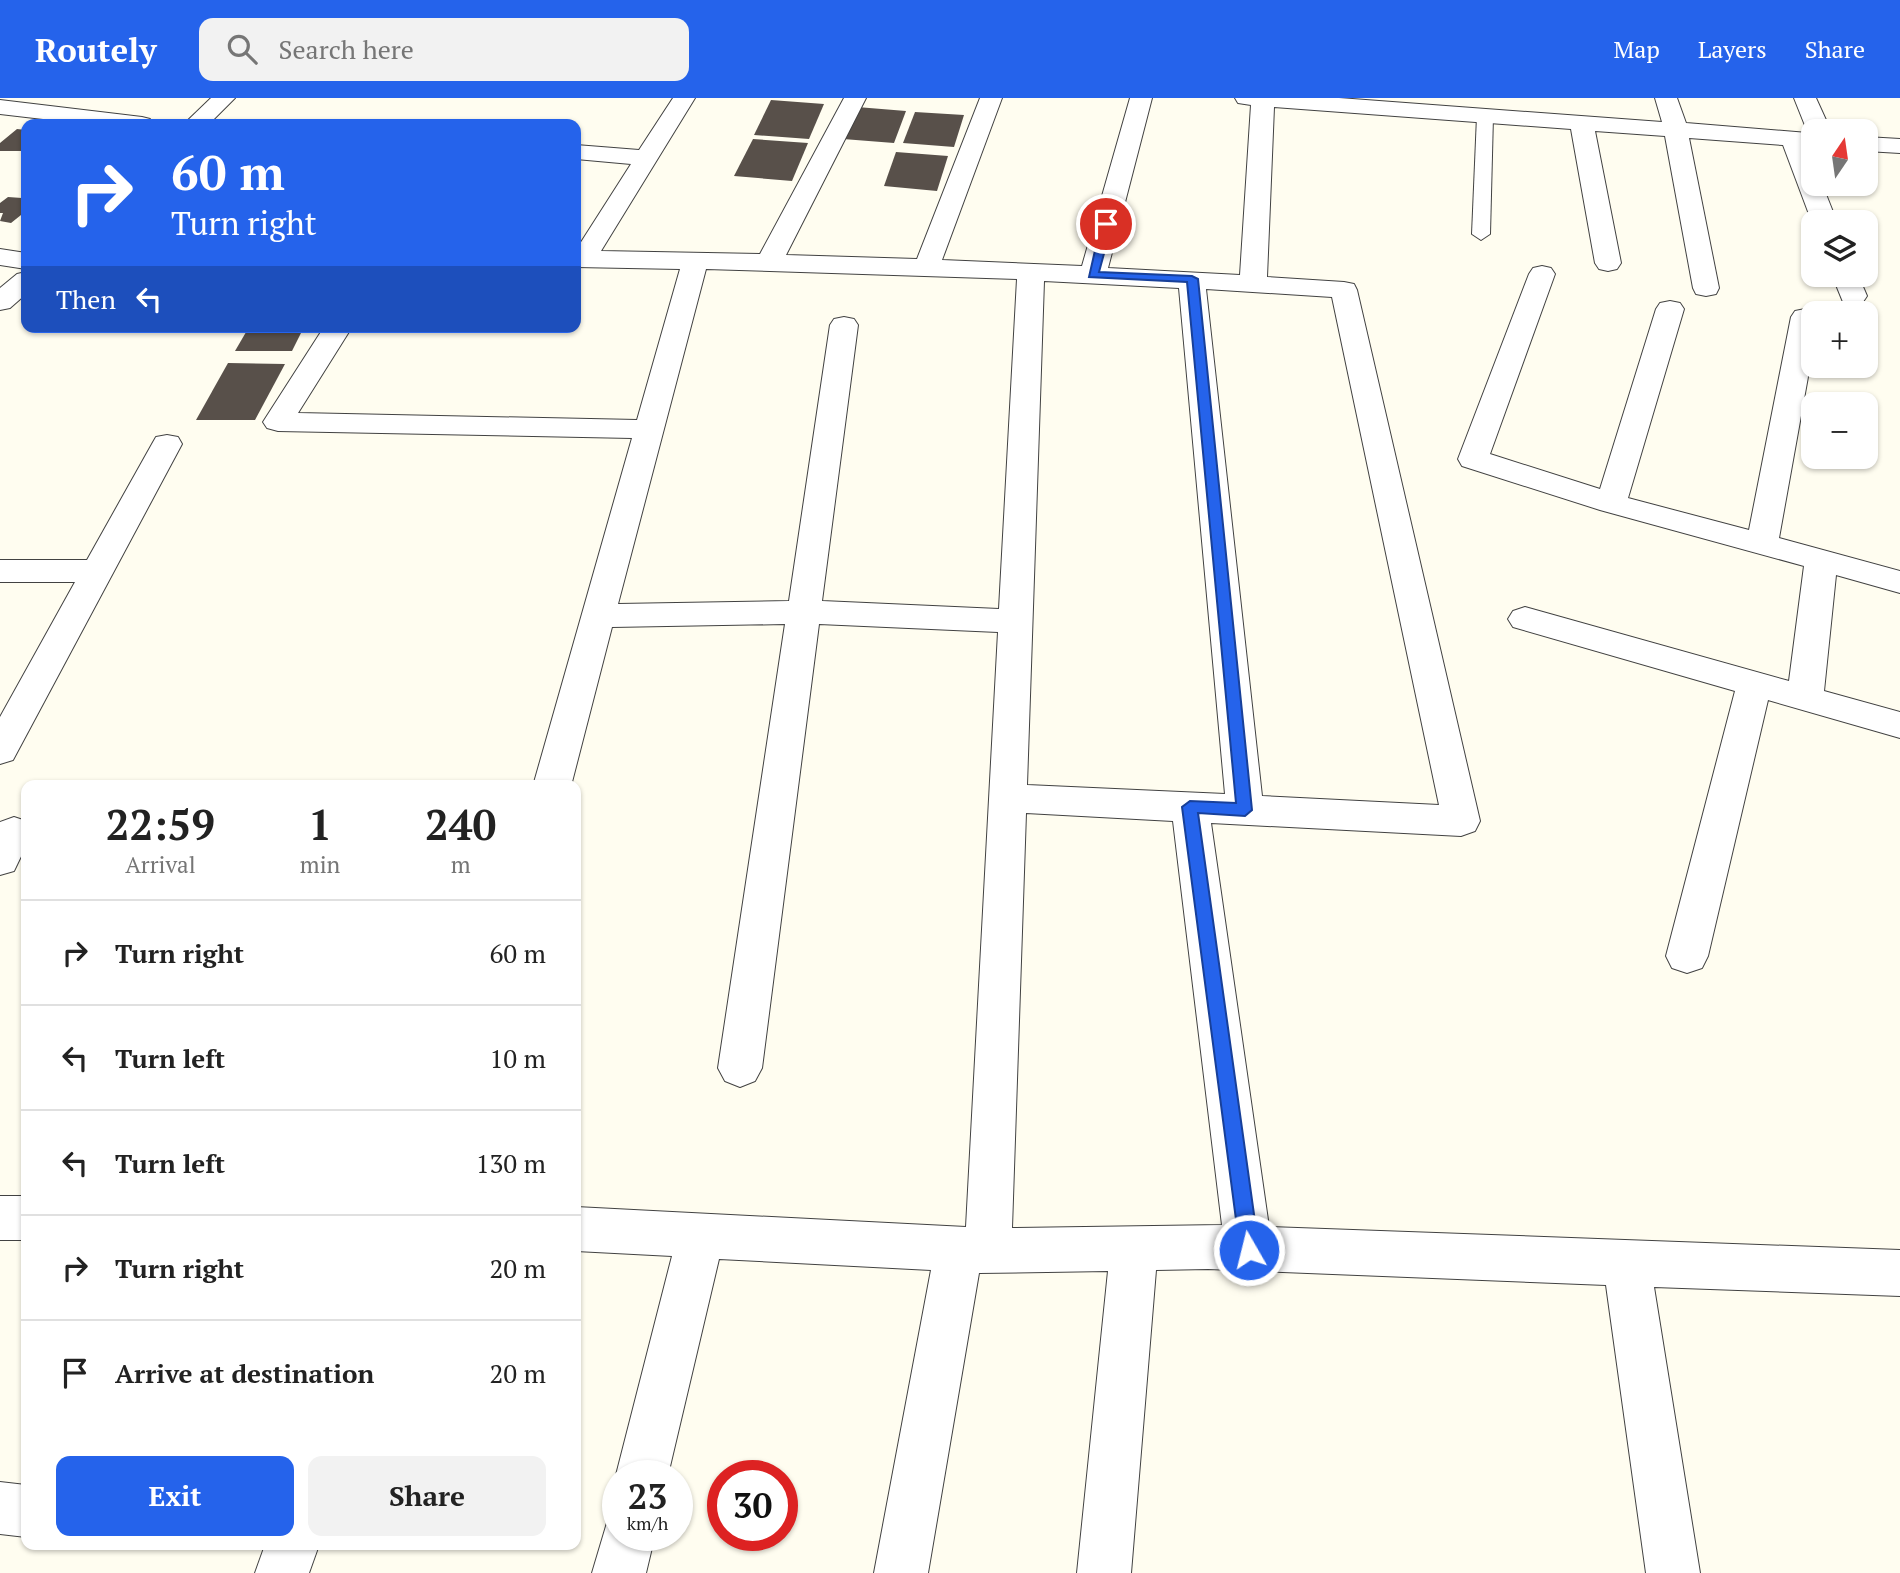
<!DOCTYPE html>
<meta charset="utf-8">
<style>
body{margin:0;font-family:"PT Serif",serif;background:#f2f2f2;color:#222;height:100vh;display:flex;flex-direction:column;font-size:26px;white-space:nowrap}
*{box-sizing:border-box;margin:0}
p{font-size:23px;color:#767676}
.icon{flex:none;width:38px;height:38px;fill:none;stroke:currentColor;stroke-width:2;stroke-linecap:round;stroke-linejoin:round}
.map{position:relative;flex:1;overflow:hidden}
.side{position:absolute;left:21px;top:682px;width:560px;height:770px;display:flex;flex-direction:column;background:#fff;border-radius:14px;box-shadow:0 2px 5px #0004}
.side>*{flex:none}
.hud{position:absolute;left:21px;top:21px;width:560px;height:214px;border-radius:14px;box-shadow:0 2px 5px #0004;background:#2563eb;color:#fff;overflow:hidden}
.needle{width:46px;rotate:13deg}
.buttons{position:absolute;left:1801px;top:21px;display:grid;gap:14px}
.buttons a{display:grid;place-items:center;width:77px;height:77px;border-radius:14px;background:#fff;box-shadow:0 2px 5px #0004;font-size:35px}
.speed{position:absolute;left:602px;top:1362px;display:flex;gap:14px;font-size:35px;font-weight:700;text-align:center}
.speed>*{display:grid;place-content:center;width:91px;height:91px;border-radius:50%;background:#fff;box-shadow:0 2px 5px #0004;line-height:1}
.speed small{font-size:18px;font-weight:400}
.speed .limit{border:10px solid #d22;background:#fff;color:#111}
.pin{position:absolute;display:grid;place-items:center;width:60px;height:60px;color:#fff;margin:-30px;border:4px solid #fff;border-radius:50%;box-shadow:0 2px 7px #0007}
.me{position:absolute;width:77px;margin:-38px;rotate:352deg;stroke-linejoin:round;filter:drop-shadow(0 0 5px #0008)}
.turn{display:flex;align-items:center;gap:24px;height:147px;padding:0 35px;font-size:32px}
.turn .icon{width:91px;height:91px;stroke-width:2.5}
.turn b{display:block;font-size:49px;line-height:60px}
.then{display:flex;align-items:center;height:66px;padding:0 35px;background:#0003;gap:14px;font-size:26px}
.eta{display:flex;justify-content:space-evenly;align-items:center;height:119px;text-align:center}
.eta b{font-size:42px;font-weight:700;line-height:49px}
.action{display:flex;gap:14px;margin-top:auto;padding:14px 35px}
.action a{flex:1;height:80px;border-radius:14px;background:#2563eb;color:#fff;font-size:28px;font-weight:700;line-height:80px;text-align:center}
.action a+a{background:#f2f2f2;color:#222}
ul{padding:0;list-style:none}
li{display:flex;align-items:center;gap:21px;height:105px;padding:0 35px;border-top:2px solid #e0e0e0}
li div{flex:1}
li b{display:block;font-size:26px}
li em{font-style:normal}
header{display:flex;align-items:center;gap:42px;box-sizing:border-box;height:98px;padding:0 35px;background:#2563eb;color:#fff}
header strong{font-size:33px}
nav{display:flex;gap:38px;margin-inline-start:auto;font-size:24px}
.search{width:490px;height:63px;background:#f2f2f2;display:flex;align-items:center;gap:18px;box-sizing:border-box;padding:0 24px;border-radius:14px;color:#767676;font-size:26px}
.map>svg:first-child{display:block}
.building{fill:#58504a}
.lines{fill:none;stroke-linecap:round;stroke-linejoin:round}
.service-casing{stroke:#424242;stroke-width:2}
.minor-casing{stroke:#424242;stroke-width:2}
.service{fill:#fff;fill-rule:evenodd}
.minor{fill:#fff;fill-rule:evenodd}
.route{fill:#2563eb;stroke:#184099;stroke-width:2}
</style>
<header>
<strong>Routely</strong>
<div class="search"><svg class="icon" aria-label="search" viewBox="0 0 24 24"><circle cx="10" cy="10" r="6"/><path d="M15 15l6 6"/></svg>Search here</div>
<nav><a>Map</a><a>Layers</a><a>Share</a></nav>
</header>
<div class="map">
<svg width="1900" height="1475" viewBox="0 0 1900 1475">
<rect width="100%" height="100%" fill="#fffdf0"/>
<g class="building">
<polygon points="771,2 824,6 809,41 754,37"/>
<polygon points="857,9 906,13 894,45 843,41"/>
<polygon points="915,14 964,17 954,49 903,45"/>
<polygon points="17,31 26,32 23,38 26,39 26,49 21,53 0,53 0,45"/>
<polygon points="753,41 808,45 792,83 734,78"/>
<polygon points="896,54 948,58 937,93 884,88"/>
<polygon points="26,97 26,113 11,125 0,123 3,115 0,115 0,105 8,99 22,100"/>
<polygon points="249,229 304,229 292,253 235,253"/>
<polygon points="228,265 285,266 255,322 196,322"/>
</g>
<g class="lines">
<defs>
<polygon id="service" points="1485,13 1493,18 1490,136 1481,142 1472,136 1477,18"/>
<g id="minor">
<polygon points="211,0 235,0 209,26 184,26"/>
<path d="M673,0H695L601,153L760,156L844,0H866L786,157L917,161L980,0H1002L942,162L1082,168L1130,0H1152L1108,170L1240,177L1251,7L1238,5L1235,0H1339L1662,24L1655,0H1677L1686,25L1808,35L1794,0H1816L1831,33H1813V49H1807L1813,63V86H1822L1837,124H1813V127L1783,47L1689,40L1719,190L1716,196L1706,198L1696,196L1693,190L1665,38L1595,33L1621,165L1617,171L1608,173L1599,171L1595,165L1571,31L1274,9L1267,179L1344,184L1354,186L1357,192L1480,723L1475,733L1461,738L1211,725L1269,1129L1900,1152V1198L1654,1189L1700,1475H1646L1606,1187L1208,1171L1156,1172L1131,1475H1077L1108,1173L979,1175L928,1475H874L931,1172L719,1161L668,1377H618V1381L616,1377L672,1158L576,1153V1109L966,1129L998,534L819,526L762,970L755,983L740,989L725,983L718,970L785,526L612,529L571,688H533L632,340L278,333L267,330L263,324L324,229H352L298,315L637,322L680,171L576,169V152L631,66L576,61V47L639,52ZM706,171L1017,181L999,511L822,503L858,227L854,221L844,219L834,221L830,227L789,503L618,506ZM1044,183L1179,190L1225,696L1027,687ZM1206,191L1332,199L1439,707L1262,698ZM1026,715L1173,723L1222,1127L1012,1130Z"/>
<polygon points="0,2 142,19 150,21 154,26 86,26 0,16"/>
<polygon points="1866,39 1900,41 1900,55 1866,53"/>
<polygon points="0,151 26,155 26,171 0,167"/>
<polygon points="1542,168 1551,170 1555,176 1490,356 1600,391 1656,211 1660,205 1670,203 1680,205 1684,211 1628,400 1749,432 1791,219 1795,213 1805,211 1815,213 1813,251 1779,440 1900,473 1900,495 1836,477 1824,593 1900,614 1900,640 1768,602 1708,858 1702,870 1687,875 1672,870 1666,858 1735,593 1513,529 1508,521 1513,513 1525,509 1789,583 1804,468 1600,412 1462,368 1458,361 1529,176 1533,170"/>
<polygon points="26,174 26,196 10,210 0,212 0,190 17,176"/>
<polygon points="1832,177 1858,177 1867,198 1863,204 1853,206 1843,204"/>
<polygon points="167,337 178,339 182,346 13,662 0,666 0,619 75,484 0,484 0,462 87,462 152,346 156,339"/>
<polygon points="14,719 26,723 26,748 14,773 0,777 0,724"/>
<rect x="0" y="1098" width="26" height="44"/>
<polygon points="0,1384 26,1387 26,1439 0,1436"/>
<polygon points="618,1415 618,1437 655,1437 646,1475 592,1475 609,1418"/>
<polygon points="265,1447 319,1447 309,1475 255,1475"/>
</g>
</defs>
<use href="#service" class="service-casing"/>
<use href="#minor" class="minor-casing"/>
<use href="#service" class="service"/>
<use href="#minor" class="minor"/>
</g>
<polygon class="route" points="1106,123 1112,126 1099,174 1192,178 1198,181 1252,712 1245,718 1198,715 1259,1152 1256,1159 1249,1162 1242,1159 1240,1152 1182,709 1190,703 1236,705 1187,184 1089,179 1101,126"/>
</svg>
<div class="buttons">
<a><svg class="needle" viewBox="-14 -14 28 28"><path d="M0-13l5 13h-10z" fill="#e53935"/><path d="M0 13l5-13h-10z" fill="#767676"/></svg></a>
<a><svg class="icon" aria-label="layers" viewBox="0 0 24 24"><path d="M12 4l9 5-9 5-9-5zM3 14l9 5 9-5"/></svg></a>
<a>+</a>
<a>−</a>
</div>
<div class="speed"><div>23<small>km/h</small></div><div class="limit">30</div></div>
<div class="pin" style="left:1106px;top:126px;background:#d93025"><svg class="icon" aria-label="arrive" viewBox="0 0 24 24"><path d="M6 21V4h12l-3 4 3 4H6"/></svg></div>
<svg class="me" style="left:1249px;top:1152px" viewBox="-20 -20 40 40"><circle r="17" fill="#2563eb" stroke="#fff" stroke-width="3"/><path d="M0-11L8 9 0 5-8 9z" fill="#fff"/></svg>
<div class="hud">
<div class="turn"><svg class="icon" aria-label="right" viewBox="0 0 24 24"><path d="M7 20v-9h11M14 6l5 5-5 5"/></svg><div><b>60 m</b>Turn right</div></div>
<div class="then">Then<svg class="icon" aria-label="left" viewBox="0 0 24 24"><path d="M17 20v-9H6M10 6l-5 5 5 5"/></svg></div>
</div>
<section class="side">
<div class="eta">
<div><b>22:59</b><p>Arrival</p></div>
<div><b>1</b><p>min</p></div>
<div><b>240</b><p>m</p></div>
</div>
<ul>
<li><svg class="icon" aria-label="right" viewBox="0 0 24 24"><path d="M7 20v-9h11M14 6l5 5-5 5"/></svg><div><b>Turn right</b></div><em>60 m</em></li>
<li><svg class="icon" aria-label="left" viewBox="0 0 24 24"><path d="M17 20v-9H6M10 6l-5 5 5 5"/></svg><div><b>Turn left</b></div><em>10 m</em></li>
<li><svg class="icon" aria-label="left" viewBox="0 0 24 24"><path d="M17 20v-9H6M10 6l-5 5 5 5"/></svg><div><b>Turn left</b></div><em>130 m</em></li>
<li><svg class="icon" aria-label="right" viewBox="0 0 24 24"><path d="M7 20v-9h11M14 6l5 5-5 5"/></svg><div><b>Turn right</b></div><em>20 m</em></li>
<li><svg class="icon" aria-label="arrive" viewBox="0 0 24 24"><path d="M6 21V4h12l-3 4 3 4H6"/></svg><div><b>Arrive at destination</b></div><em>20 m</em></li>
</ul>
<div class="action"><a>Exit</a><a>Share</a></div>
</section>
</div>
